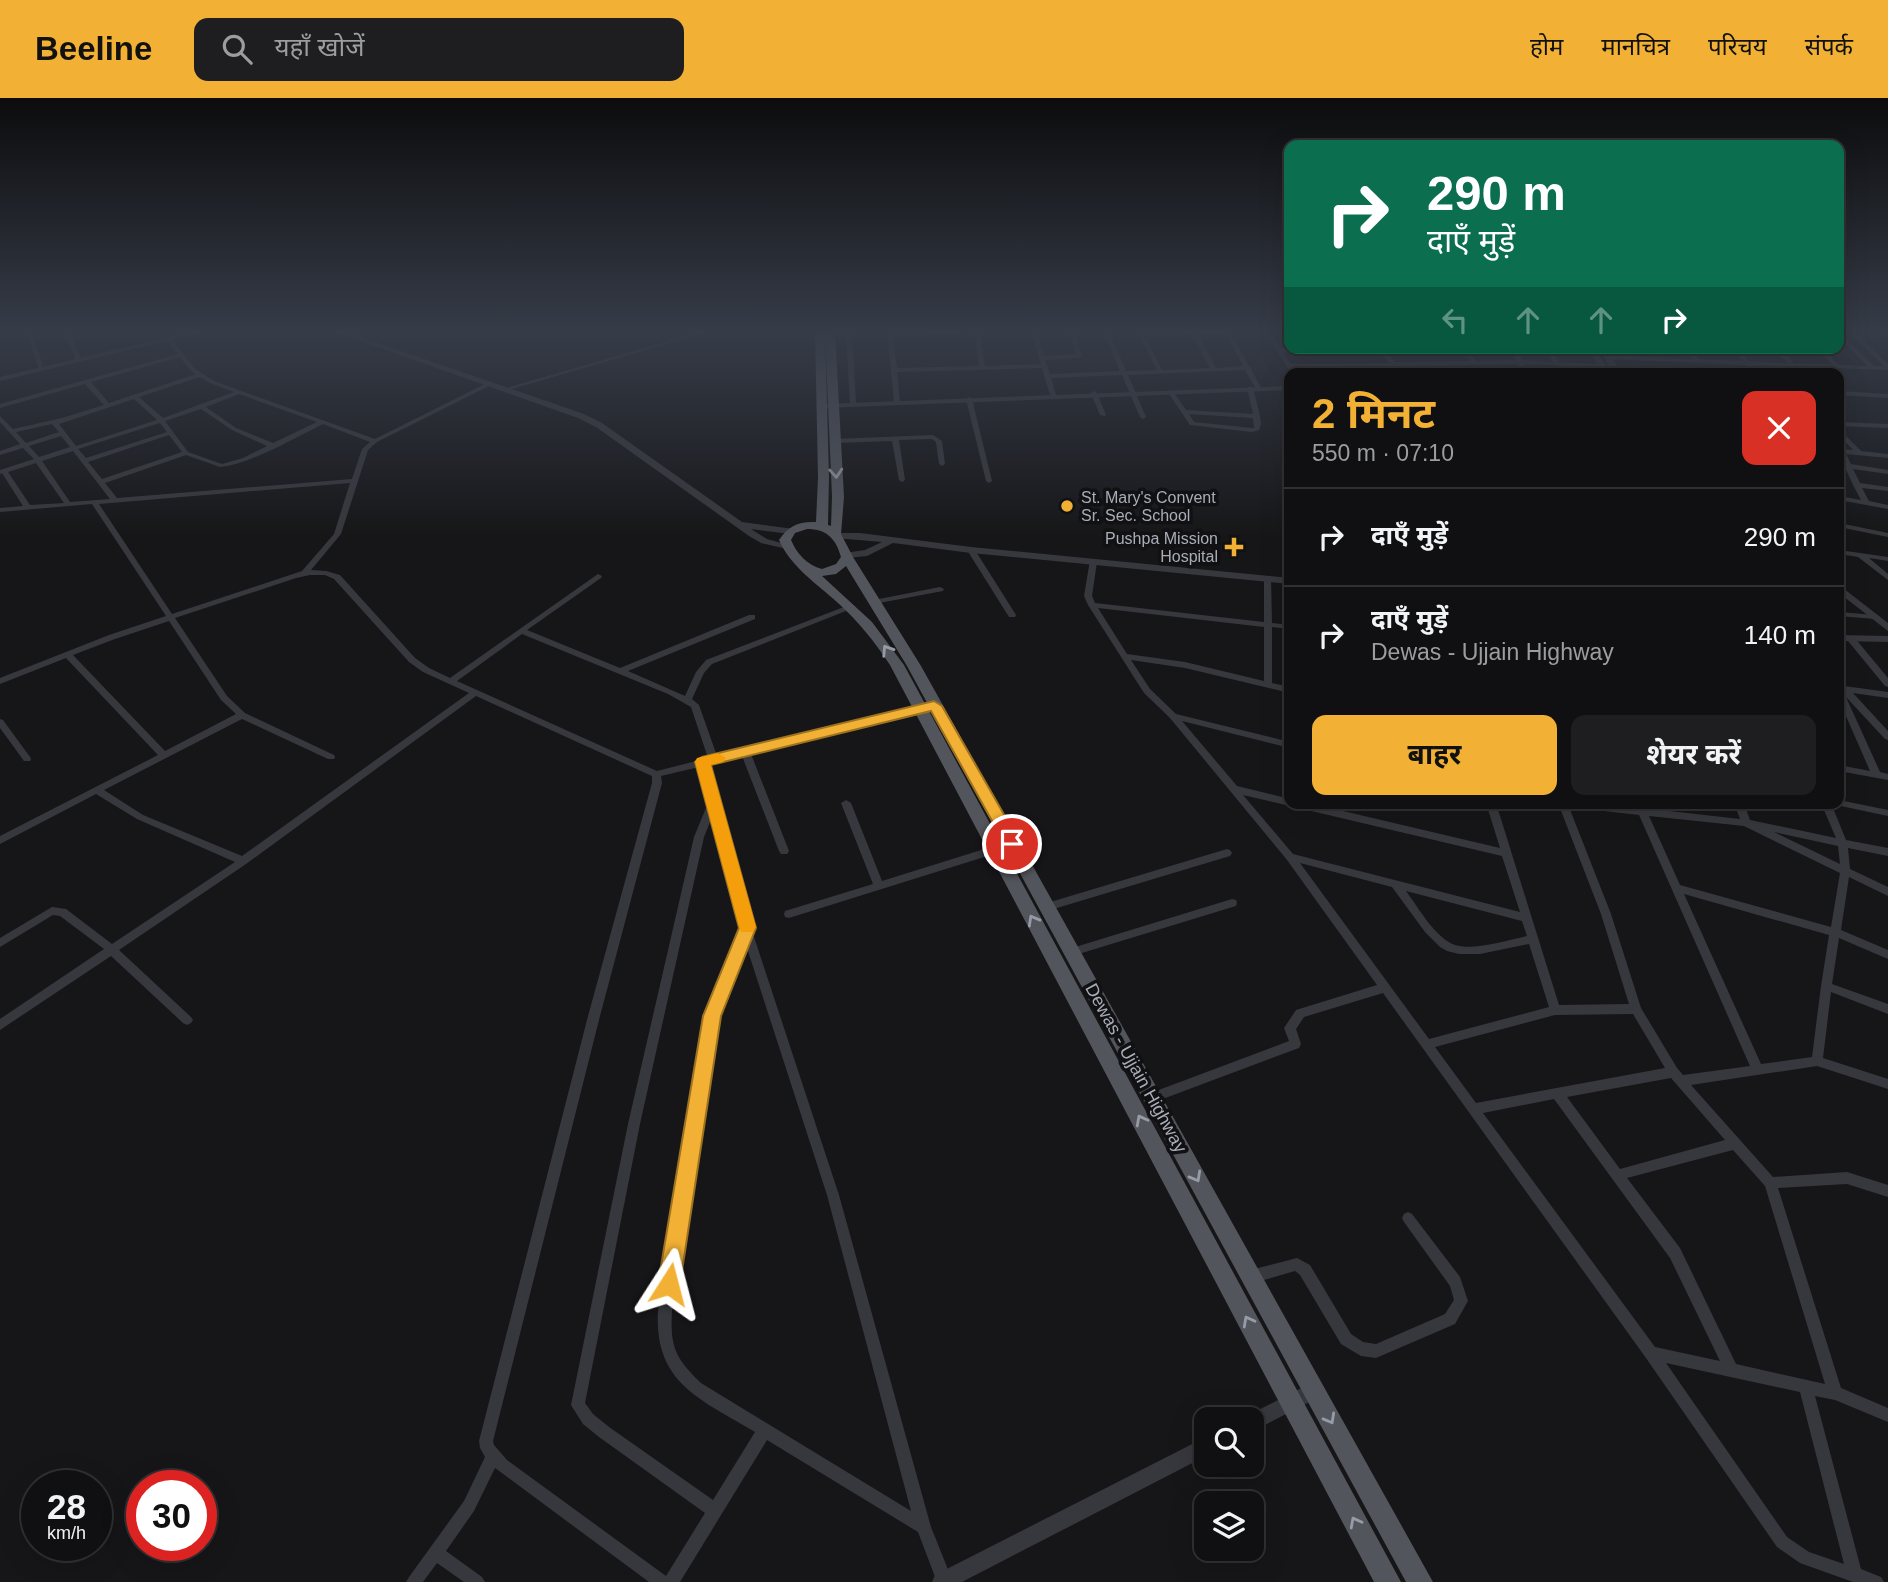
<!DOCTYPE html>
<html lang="hi">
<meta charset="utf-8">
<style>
body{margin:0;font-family:Helvetica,"Noto Sans Devanagari",sans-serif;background:#1e1e20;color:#f1f3f6;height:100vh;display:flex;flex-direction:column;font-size:26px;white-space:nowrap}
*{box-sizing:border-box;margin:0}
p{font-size:23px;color:#9c9d9f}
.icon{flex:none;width:38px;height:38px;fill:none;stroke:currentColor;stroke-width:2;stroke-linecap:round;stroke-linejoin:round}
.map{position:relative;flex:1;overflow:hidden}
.details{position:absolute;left:1284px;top:270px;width:560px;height:441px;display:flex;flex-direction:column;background:#101012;border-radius:14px;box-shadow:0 7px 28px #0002,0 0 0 2px #303032}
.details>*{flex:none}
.guide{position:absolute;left:1284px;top:42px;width:560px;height:214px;border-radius:14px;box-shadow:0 7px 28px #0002,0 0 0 2px #303032;background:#0b6e4f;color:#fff;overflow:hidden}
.tools{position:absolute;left:1194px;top:1309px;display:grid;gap:14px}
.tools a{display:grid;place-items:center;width:70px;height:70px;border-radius:14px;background:#101012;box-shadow:0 7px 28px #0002,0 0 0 2px #303032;font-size:35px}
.speed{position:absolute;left:21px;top:1372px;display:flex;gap:14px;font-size:35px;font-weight:700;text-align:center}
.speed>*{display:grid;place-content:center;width:91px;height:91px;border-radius:50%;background:#101012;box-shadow:0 7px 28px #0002,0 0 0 2px #303032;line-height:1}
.speed small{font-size:18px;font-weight:400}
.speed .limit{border:10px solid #d22;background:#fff;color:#111}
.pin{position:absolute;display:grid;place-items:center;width:60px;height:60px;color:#fff;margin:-30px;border:4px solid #fff;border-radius:50%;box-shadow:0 2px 7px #0007}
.me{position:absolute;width:77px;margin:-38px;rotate:9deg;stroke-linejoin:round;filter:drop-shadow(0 0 5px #0008)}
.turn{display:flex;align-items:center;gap:24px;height:147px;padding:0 28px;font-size:32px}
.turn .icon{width:91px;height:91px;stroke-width:2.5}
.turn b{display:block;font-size:49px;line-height:60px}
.lanes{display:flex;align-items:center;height:66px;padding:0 28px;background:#0003;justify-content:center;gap:35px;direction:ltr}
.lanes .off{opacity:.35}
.round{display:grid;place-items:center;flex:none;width:74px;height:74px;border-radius:14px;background:#1e1e20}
.headline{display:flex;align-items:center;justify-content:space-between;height:119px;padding:0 28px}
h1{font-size:42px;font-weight:700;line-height:52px;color:#f2b134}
.action{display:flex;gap:14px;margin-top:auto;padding:14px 28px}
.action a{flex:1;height:80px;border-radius:14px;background:#f2b134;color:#111;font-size:28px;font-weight:700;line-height:80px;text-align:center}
.action a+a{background:#1e1e20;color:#f1f3f6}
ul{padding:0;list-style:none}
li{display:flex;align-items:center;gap:21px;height:98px;padding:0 28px;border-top:2px solid #303032}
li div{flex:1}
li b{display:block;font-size:26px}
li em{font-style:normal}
header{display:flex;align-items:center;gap:42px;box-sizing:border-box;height:98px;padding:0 35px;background:#f2b134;color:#111}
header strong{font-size:33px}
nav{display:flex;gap:38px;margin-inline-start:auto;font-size:24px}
.search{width:490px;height:63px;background:#1e1e20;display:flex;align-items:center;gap:18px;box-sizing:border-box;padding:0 24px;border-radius:14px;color:#9c9d9f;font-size:26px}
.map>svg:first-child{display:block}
.building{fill:#29292c;stroke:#303034;stroke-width:2}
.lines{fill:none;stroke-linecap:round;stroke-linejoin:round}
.minor{fill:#37383d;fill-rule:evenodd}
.tertiary{fill:#37383d;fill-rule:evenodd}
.primary{fill:#53555c;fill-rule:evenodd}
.oneway{stroke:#979ba6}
.route{fill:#f2b134;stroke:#9d7322;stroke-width:2}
.slow{fill:#f59e0b}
.poi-dot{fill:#f2b134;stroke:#111113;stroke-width:2.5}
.labels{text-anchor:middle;stroke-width:7;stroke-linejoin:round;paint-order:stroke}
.far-poi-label{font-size:16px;fill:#a8adb8;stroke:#111113;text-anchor:start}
.street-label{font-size:18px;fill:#a8adb8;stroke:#111113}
</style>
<header>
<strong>Beeline</strong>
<div class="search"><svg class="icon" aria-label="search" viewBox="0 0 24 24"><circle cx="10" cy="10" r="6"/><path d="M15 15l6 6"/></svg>यहाँ खोजें</div>
<nav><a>होम</a><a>मानचित्र</a><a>परिचय</a><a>संपर्क</a></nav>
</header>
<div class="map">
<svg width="1888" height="1484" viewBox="0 0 1888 1484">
<rect width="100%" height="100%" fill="#161618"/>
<polygon class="building" points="1638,250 1683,250 1687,258 1638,256"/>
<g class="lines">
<g class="minor">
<polygon points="26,233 32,233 44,272 39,271"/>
<polygon points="703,233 712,233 508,292 503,291"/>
<polygon points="846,233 852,233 856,306 853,308 850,306"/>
<path d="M887,233H893V235L961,233L958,235L893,239L897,270L979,268L974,233H980L985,268L1041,266L1031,233H1037L1044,258L1076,256L1068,233H1074L1082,258L1079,260L1045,262L1050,276L1120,273L1103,233H1109L1126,273L1157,272L1137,233L1143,234L1230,233L1249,268L1252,270L1251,271L1261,290L1256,291L1245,272L1128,277L1146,319L1143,321L1140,319L1122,277L1051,280L1056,297L1053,299L1050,297L1042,270L897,274L900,304L897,306L894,304ZM1198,236H1226L1243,268L1216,270ZM1192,237L1210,270L1162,272L1145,238Z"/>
<polygon points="1264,233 1270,233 1281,250 1340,250 1337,252 1283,254 1291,266 1389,265 1378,250 1384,250 1395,264 1470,263 1459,250 1465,250 1476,263 1516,262 1510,250 1516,250 1522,262 1553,264 1545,250 1551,250 1559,264 1602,266 1605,268 1602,270 1562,268 1566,275 1560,275 1556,267 1524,266 1528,275 1522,275 1518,266 1398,268 1403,275 1397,275 1392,268 1294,270 1297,275 1291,275"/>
<polygon points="1848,233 1854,233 1888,266 1888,272 1752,267 1759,275 1753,275 1746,267 1607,261 1604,259 1607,257 1692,261 1685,250 1691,250 1698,261 1743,263 1732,250 1738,250 1749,263 1787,265 1774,250 1780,250 1794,265 1832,266 1816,250 1822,250 1839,267 1867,268 1844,244 1843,243 1846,241 1874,268 1884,268"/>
<polygon points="1882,233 1888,233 1888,238"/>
<polygon points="68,235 71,237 82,263 81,264 76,263 65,237"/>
<path d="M169,239L171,240L194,270L214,283L375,341L487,285H491V287L377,344L368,352L341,436L311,472L326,473L340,477L415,560L429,570L450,580L598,476L602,478L601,480L527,532L620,570L749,517H755V521L628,573L685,598L696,574L706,562L849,507H852L856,509L712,566L704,575L692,601L699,607L717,658L745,650L747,651L935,605L938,606L939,608L938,610L935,611L751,656L789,753L787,756H781L779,753L742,658L707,667L755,842L839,1097L931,1429L953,1484H937L918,1434L767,1342L680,1484H649L495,1370L474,1413L446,1453L482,1479L485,1484H464L437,1465L423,1484H406L409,1479L464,1403L485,1359L480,1350L479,1343L588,918L652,685V678L476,598L246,766L119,852L191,919L193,922L191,925L187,927L183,925L111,858L0,932V921L104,851L60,818L53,817L0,849V840L52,809L66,811L112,846L235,764L137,721L96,696L0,746V738L158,657L66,560L0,586V580L109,537L166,518L92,406L0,414V410L23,408L2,375L0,376V372L34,361L23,350L0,357V353L20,346L0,324V318L13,331L62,320L104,307L85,286L0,310V306L178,256L166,241ZM180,259L190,272L196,276L109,305L91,284ZM200,279L210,285L234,294L163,320L139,299ZM239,296L317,324L273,345L236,330L206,309ZM134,301L157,322L76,348L59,326ZM201,311L232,332L267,348L243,360L222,366L188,354L165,323ZM160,325L167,334L86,360L78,351ZM52,326L59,334L26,345L16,334ZM323,326L370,344L362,351L352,381L117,400L105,385L186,357L220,369C246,368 297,339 323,326ZM169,337L182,354L102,381L88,364ZM61,338L70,349L39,359L29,348ZM73,353L110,401L70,404L42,363ZM36,365L64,405L30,407L8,374ZM350,385L334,436L302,473L172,516L99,406ZM310,477H325L334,481L409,564L423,574L469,595L242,758L143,717L104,692L242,621L328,661H334L335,659L334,657L245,615L227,598L175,520L296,480ZM169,523L221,602L236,616L165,653L73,557L115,541ZM522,536L668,596L691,609L708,660L657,673L457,583ZM699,669L708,705L694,739L666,861L628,1026L571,1307L583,1326L599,1339L705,1415L666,1478L507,1362L494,1347L493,1343L600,918L662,685L661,678ZM712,719L742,832L706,918L658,1213C654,1286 701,1301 755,1334L713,1402L609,1329L593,1316L585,1305L640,1026L704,739ZM746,847L827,1097L911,1413L701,1285C675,1260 670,1249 672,1213L718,918Z"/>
<path d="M1250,288L1253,290L1260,318L1261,326L1259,332L1252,334L1190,327L1167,293L1172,292L1186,312L1253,316L1247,290ZM1189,316L1253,320L1254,330H1252L1194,324Z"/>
<polygon points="1094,293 1097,295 1106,317 1105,318 1100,317 1091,295"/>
<polygon points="1839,293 1888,296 1888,300 1839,297"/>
<polygon points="969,299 972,301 992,383 989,385 986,383 966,301"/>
<polygon points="1839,324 1888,326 1888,330 1839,328"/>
<polygon points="1839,331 1861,353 1888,356 1888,360 1846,356 1851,366 1888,372 1888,376 1853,371 1860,385 1888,389 1888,393 1862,390 1869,403 1888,407 1888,411 1839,402 1839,398 1861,402 1853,387 1839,356 1839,351 1853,352 1839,337"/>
<polygon points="933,337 942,343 945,366 942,368 939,366 936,344 932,341 899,342 905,382 902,384 899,382 892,343 834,345 831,343 834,341"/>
<polygon points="1839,425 1888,435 1888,439 1839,429"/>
<polygon points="968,450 974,450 975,452 1016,517 1015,519 1009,519 967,452"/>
<polygon points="1839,452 1888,459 1888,463 1869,460 1888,476 1888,482 1858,459 1839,456"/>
<path d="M1090,462H1093L1097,464L1092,498L1095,505L1264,524V481L1265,479H1271L1272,525L1290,527V531L1272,529V585L1290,589V595L1185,570L1131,562L1150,591L1176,616L1290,644V650L1182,623L1237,688L1290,701V705H1309L1500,750L1486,705H1496L1559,907L1629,906L1601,816L1558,705H1599L1740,721L1734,705H1744L1750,722L1836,740L1821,705H1831L1846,742L1888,750V758L1848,750L1850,771L1888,789V798L1849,779L1841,832L1888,852V861L1839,840L1832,886L1888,906V916L1831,894L1823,960L1888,981V991L1817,968L1691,987L1773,1079L1847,1074L1888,1087V1099L1847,1086L1778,1090L1841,1290L1888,1310V1324L1835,1302L1815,1298L1861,1471L1881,1479L1884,1484H1853L1800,1465L1777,1449L1646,1260L1383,895L1304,919L1296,931L1301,946L1299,950L1152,1005L1148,1004L1146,1000L1148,996L1289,943L1284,930L1296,912L1377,887L1287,762L1170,620L1144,595L1088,507L1084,498ZM1098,510L1264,529V583L1185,564L1127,556ZM1243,697L1502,758L1520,814L1293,756ZM1569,709L1639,717L1750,968L1683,977L1677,970L1641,910L1611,816ZM1649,718L1744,728L1840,775L1831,829L1680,787ZM1774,734L1838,748L1840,766ZM1300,765L1392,789L1425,834L1440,849L1447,853L1459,856H1480L1529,846L1549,909L1429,941ZM1406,793L1522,823L1527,838C1508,842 1474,853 1455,847C1435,840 1418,809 1406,793ZM1684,796L1829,837L1821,888L1812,959L1761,966ZM1633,916L1665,970L1476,1005L1435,949L1555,917ZM1671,980L1725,1042L1620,1071L1567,999ZM1554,1001L1670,1160L1720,1263L1655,1249L1483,1015ZM1733,1052L1765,1088L1825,1286L1736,1266L1680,1150L1627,1080ZM1666,1265L1800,1294L1844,1466L1809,1454L1787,1439Z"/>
<polygon points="940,489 944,491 943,493 874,506 870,504 874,502"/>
<polygon points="1839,514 1875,517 1879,519 1875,521 1839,518"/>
<polygon points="1851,538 1854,539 1888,580 1888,589 1885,588 1848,543 1848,539"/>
<polygon points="1844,588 1888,594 1888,600 1853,595 1888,633 1888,642 1885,641 1846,599 1880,674 1888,676 1888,682 1839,673 1839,667 1870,673 1839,602 1839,589"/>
<polygon points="0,621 3,622 30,659 31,661 30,663 24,663 0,630"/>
<polygon points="846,702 851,705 882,783 994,748 997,749 999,752 997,755 789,820 785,819 784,816 785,813 873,786 841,705"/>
<polygon points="1839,702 1888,712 1888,718 1836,707 1834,705 1839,705"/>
<polygon points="1227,751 1230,752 1232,755 1230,758 1047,813 1043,812 1042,809 1043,806 1047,805"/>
<polygon points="1232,801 1236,802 1237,805 1236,808 1072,858 1068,857 1067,854 1068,851 1072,850"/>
<polygon points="1408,1114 1412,1116 1460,1179 1468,1203 1455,1226 1376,1260 1361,1258 1341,1246 1300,1177 1295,1173 1250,1186 1245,1184 1243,1179 1245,1174 1250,1172 1297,1160 1310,1167 1351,1236 1363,1244 1376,1246 1445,1216 1454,1202 1450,1188 1404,1124 1402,1120 1404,1116"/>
</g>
<g class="tertiary">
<polygon points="194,233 207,233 0,283 0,279"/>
<polygon points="332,233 343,233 584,316 602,325 742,424 794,431 796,433 791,436 751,431 767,441 792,448 787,451 761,445 749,438 596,329 578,320"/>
<polygon points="1588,250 1595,250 1610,275 1602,275"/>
<polygon points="1599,250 1606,250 1621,275 1613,275"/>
<polygon points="1290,288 1290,292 824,310 820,308 824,306"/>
<polygon points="838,435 860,435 971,449 1290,480 1290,486 971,455 893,445 867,458 847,460 842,457 844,455 865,452 882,444 835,440 833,438"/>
<polygon points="1839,487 1888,525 1888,533 1839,495"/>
<polygon points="1839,537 1888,538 1888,544 1839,543"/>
<polygon points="1315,1283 1321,1286 1324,1292 1321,1298 1251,1334 1251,1321 1243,1321 1245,1319"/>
<polygon points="1206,1339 1206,1358 962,1484 932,1484 935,1477"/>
</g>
<path class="primary" d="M815,233H825L829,379L828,427L831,428L832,399L825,233H835L844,399L841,436L853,459L921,568L1433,1484H1406L907,568L846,468L836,476L822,478L872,524L904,567L1401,1484H1374L890,567C875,544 858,523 838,505C816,485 791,469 779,442C788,428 799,423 816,424L818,379ZM807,431C827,431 836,441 841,459L836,466L822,471C807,467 797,456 791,442L795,435Z"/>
</g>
<defs><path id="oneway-chevron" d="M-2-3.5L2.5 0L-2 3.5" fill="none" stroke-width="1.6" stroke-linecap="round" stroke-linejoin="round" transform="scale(1.75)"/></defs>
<g class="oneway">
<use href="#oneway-chevron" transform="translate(836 375) rotate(86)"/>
<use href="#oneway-chevron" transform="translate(887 552) rotate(-123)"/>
<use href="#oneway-chevron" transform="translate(1033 822) rotate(-119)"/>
<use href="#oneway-chevron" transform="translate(1141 1022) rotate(-118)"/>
<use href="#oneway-chevron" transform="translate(1196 1079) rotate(61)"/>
<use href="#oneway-chevron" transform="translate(1248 1223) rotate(-118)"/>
<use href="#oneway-chevron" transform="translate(1330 1321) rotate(61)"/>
<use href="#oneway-chevron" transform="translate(1355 1424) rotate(-118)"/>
</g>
<linearGradient id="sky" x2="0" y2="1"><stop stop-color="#0c0c0d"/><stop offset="0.53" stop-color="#363c48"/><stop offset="1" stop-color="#363c48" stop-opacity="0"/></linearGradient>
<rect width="1888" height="441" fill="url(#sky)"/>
<polygon class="route" points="934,603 942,608 1018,741 1020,746 1018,750 1007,750 931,613 711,667 756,830 721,918 680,1186 677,1194 669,1197 661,1194 658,1186 703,918 739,830 695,664 702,659"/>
<polygon class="slow" points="718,655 726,660 723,664 711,667 756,829 753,834 741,834 739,829 695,664 697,660"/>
<g class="poi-dot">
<circle cx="1067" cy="408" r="7"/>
<path d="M1230.5 438.5h7v7h7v7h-7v7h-7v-7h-7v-7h7z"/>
</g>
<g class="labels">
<g class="far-poi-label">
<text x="1081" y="405">St. Mary's Convent<tspan x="1081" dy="18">Sr. Sec. School</tspan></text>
<text x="1218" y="446" text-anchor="end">Pushpa Mission<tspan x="1218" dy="18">Hospital</tspan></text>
</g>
<g class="street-label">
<text transform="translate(1136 970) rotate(61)" y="6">Dewas - Ujjain Highway</text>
</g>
</g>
</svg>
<div class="tools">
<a><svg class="icon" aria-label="search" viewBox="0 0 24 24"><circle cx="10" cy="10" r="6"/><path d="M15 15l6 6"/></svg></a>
<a><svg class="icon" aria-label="layers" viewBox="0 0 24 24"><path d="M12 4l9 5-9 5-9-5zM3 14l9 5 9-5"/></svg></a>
</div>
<div class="speed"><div>28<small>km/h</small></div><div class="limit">30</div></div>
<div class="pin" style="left:1012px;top:746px;background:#d93025"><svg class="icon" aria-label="arrive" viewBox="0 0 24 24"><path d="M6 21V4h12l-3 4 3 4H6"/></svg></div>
<svg class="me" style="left:669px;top:1186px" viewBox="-20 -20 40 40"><path d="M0-17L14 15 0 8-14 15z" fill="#f2b134" stroke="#fff" stroke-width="4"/></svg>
<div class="guide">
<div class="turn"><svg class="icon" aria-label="right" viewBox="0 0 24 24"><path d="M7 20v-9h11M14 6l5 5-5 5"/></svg><div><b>290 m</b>दाएँ मुड़ें</div></div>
<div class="lanes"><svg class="icon off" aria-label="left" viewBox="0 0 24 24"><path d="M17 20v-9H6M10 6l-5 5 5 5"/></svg><svg class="icon off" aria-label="ahead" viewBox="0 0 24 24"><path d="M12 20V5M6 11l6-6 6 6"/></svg><svg class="icon off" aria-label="ahead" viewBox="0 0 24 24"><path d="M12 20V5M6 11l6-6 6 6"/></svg><svg class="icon" aria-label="right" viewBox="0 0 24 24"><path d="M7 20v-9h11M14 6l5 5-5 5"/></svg></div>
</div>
<section class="details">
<div class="headline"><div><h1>2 मिनट</h1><p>550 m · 07:10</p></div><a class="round" style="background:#d93025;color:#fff"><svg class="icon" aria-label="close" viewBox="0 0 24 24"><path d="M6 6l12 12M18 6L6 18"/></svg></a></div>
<ul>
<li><svg class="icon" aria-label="right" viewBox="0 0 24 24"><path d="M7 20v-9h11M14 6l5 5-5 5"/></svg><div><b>दाएँ मुड़ें</b></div><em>290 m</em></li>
<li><svg class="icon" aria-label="right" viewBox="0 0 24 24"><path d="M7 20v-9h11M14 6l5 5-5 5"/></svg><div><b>दाएँ मुड़ें</b><p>Dewas - Ujjain Highway</p></div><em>140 m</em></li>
</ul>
<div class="action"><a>बाहर</a><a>शेयर करें</a></div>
</section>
</div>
